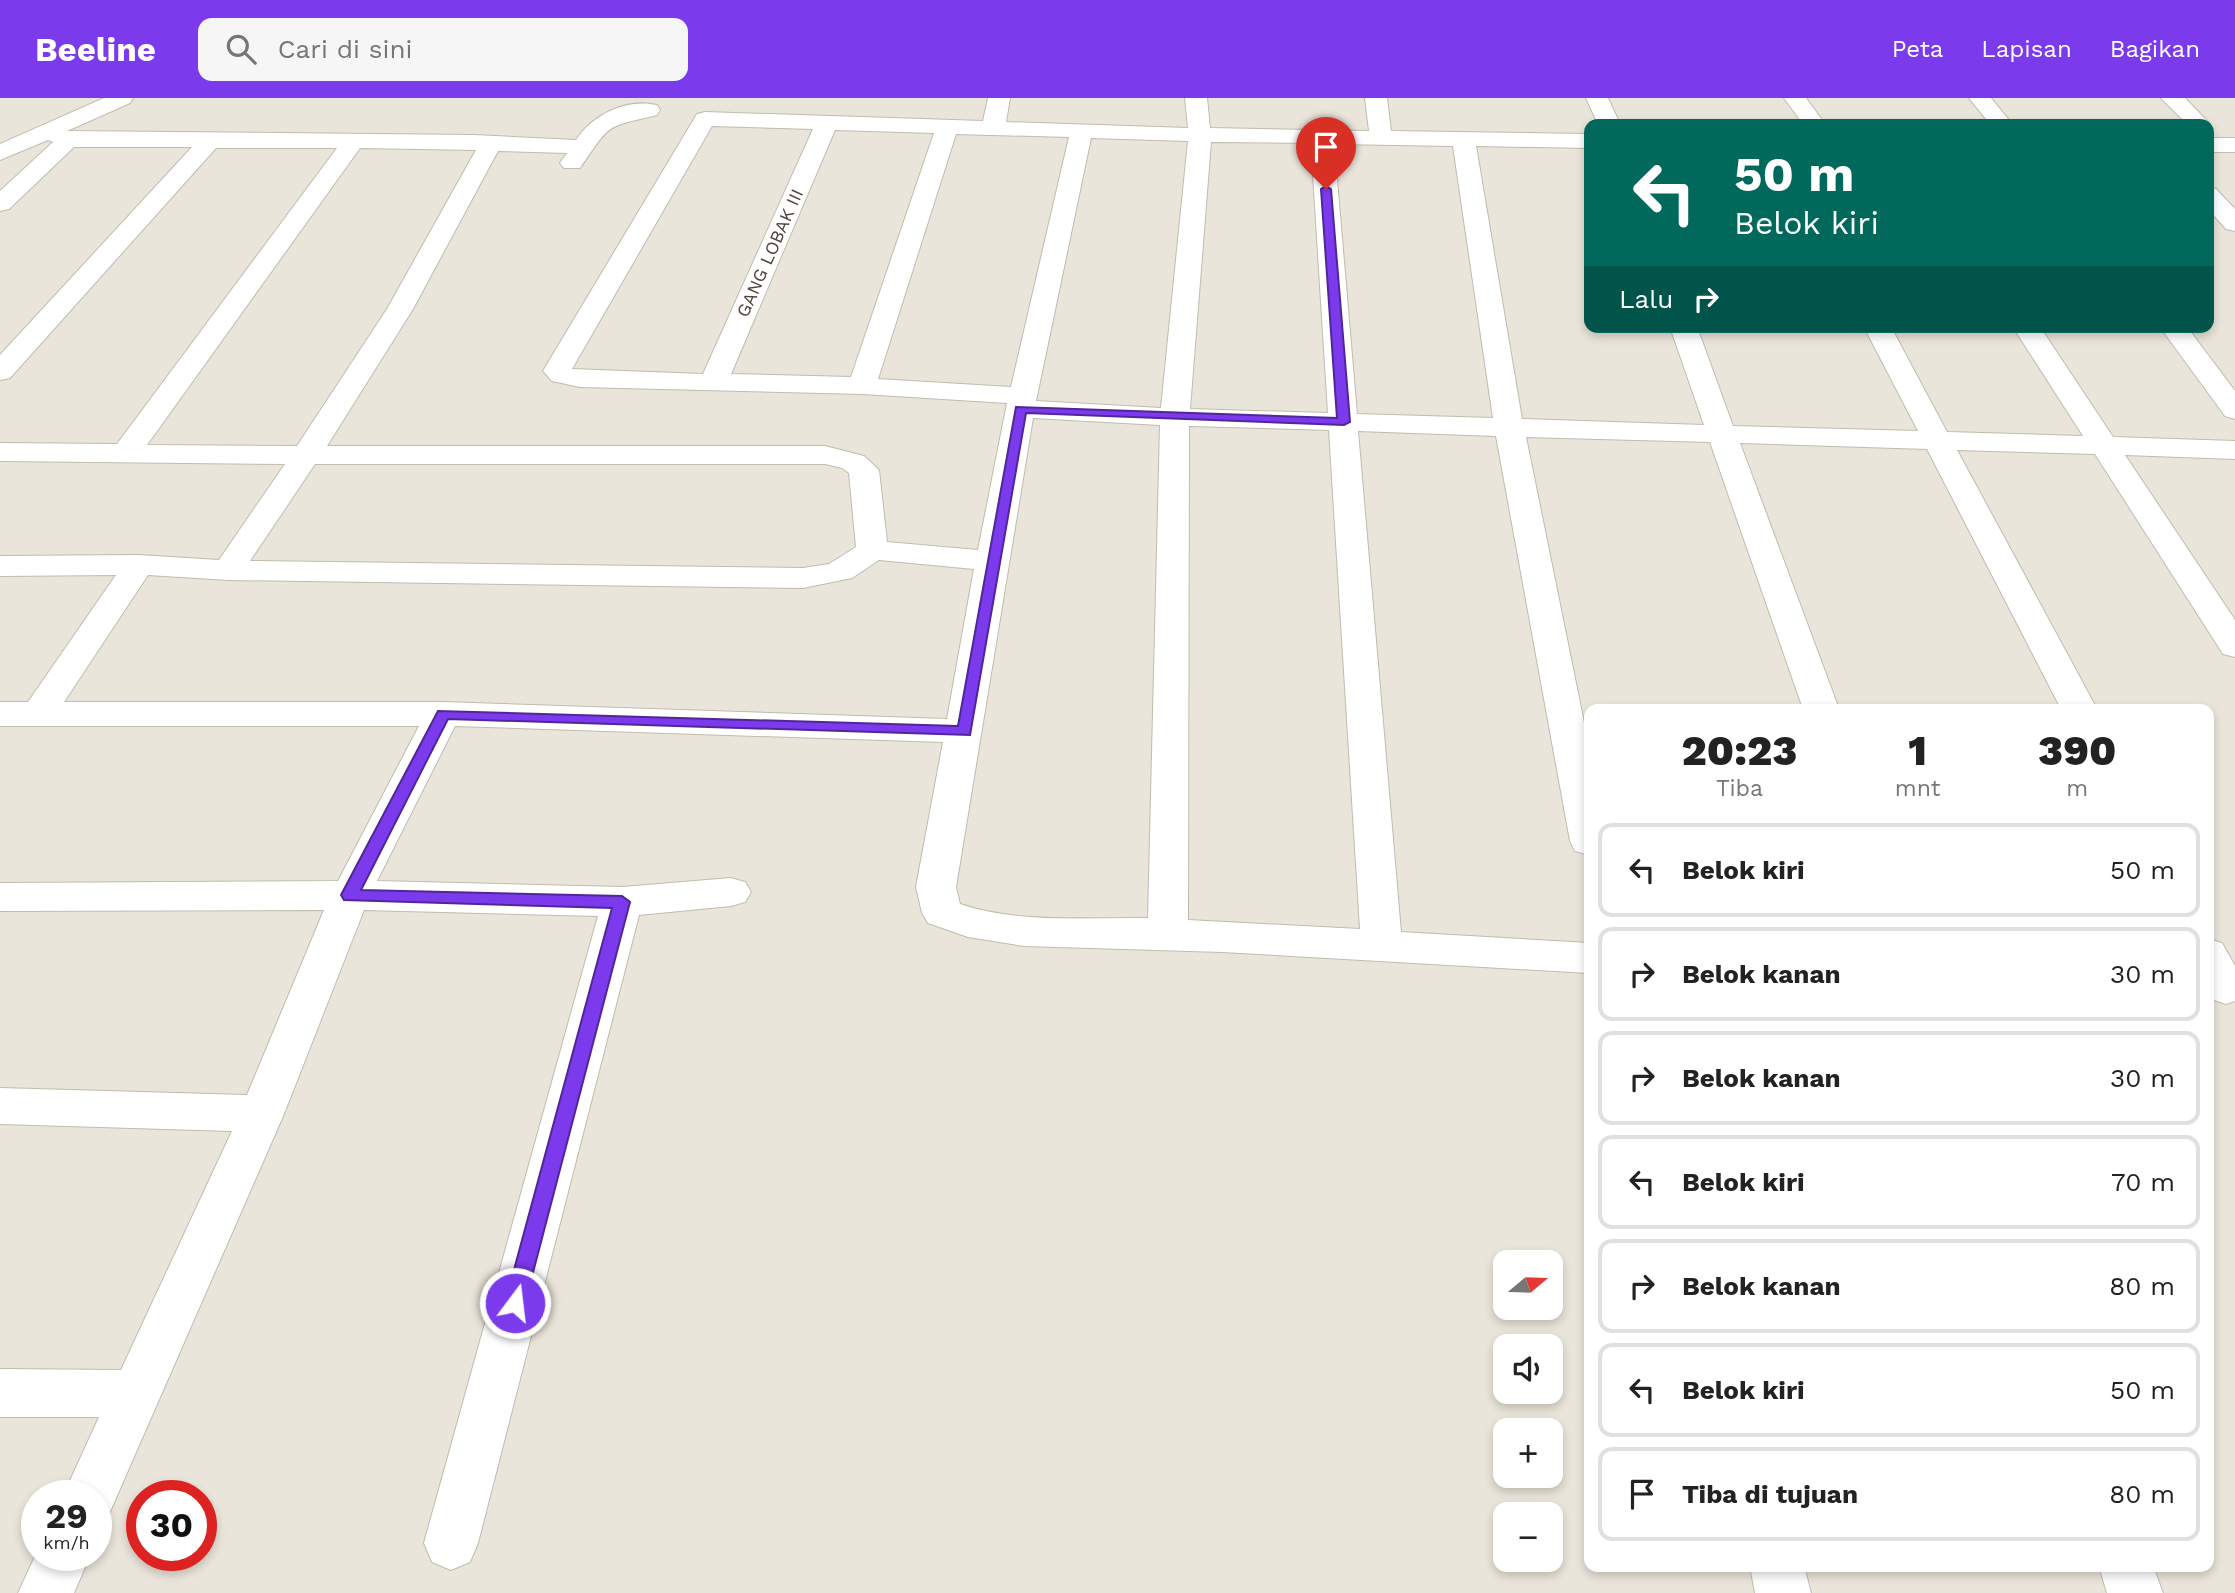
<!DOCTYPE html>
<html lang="id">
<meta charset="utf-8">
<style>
body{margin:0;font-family:"Work Sans",sans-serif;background:#f6f6f6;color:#222;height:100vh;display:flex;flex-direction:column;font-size:26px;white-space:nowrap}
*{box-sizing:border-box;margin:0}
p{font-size:23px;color:#767676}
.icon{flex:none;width:38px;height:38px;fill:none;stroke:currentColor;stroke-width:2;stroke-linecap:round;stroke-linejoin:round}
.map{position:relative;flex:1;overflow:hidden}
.drawer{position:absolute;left:1584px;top:606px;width:630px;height:868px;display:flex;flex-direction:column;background:#fff;border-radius:14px;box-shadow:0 4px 10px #0003}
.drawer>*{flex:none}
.guide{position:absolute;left:1584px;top:21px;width:630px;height:214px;border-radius:14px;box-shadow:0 4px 10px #0003;background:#00695c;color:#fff;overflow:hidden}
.needle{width:46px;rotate:71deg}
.buttons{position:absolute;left:1493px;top:1152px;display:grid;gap:14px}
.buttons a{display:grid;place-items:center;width:70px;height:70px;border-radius:14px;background:#fff;box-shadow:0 4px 10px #0003;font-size:35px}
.speed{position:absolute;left:21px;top:1382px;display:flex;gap:14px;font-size:35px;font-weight:700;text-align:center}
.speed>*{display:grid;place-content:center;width:91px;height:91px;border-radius:50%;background:#fff;box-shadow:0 4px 10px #0003;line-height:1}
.speed small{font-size:18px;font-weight:400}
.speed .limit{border:10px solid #d22;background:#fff;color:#111}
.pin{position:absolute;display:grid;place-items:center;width:60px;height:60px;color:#fff;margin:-72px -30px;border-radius:50% 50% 50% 0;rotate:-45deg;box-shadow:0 0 7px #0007}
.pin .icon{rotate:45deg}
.me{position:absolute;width:77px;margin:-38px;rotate:15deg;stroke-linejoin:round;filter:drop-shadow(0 0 5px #0008)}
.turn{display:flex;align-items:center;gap:24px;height:147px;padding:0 35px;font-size:32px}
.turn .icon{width:91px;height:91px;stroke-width:2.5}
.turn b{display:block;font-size:49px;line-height:60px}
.then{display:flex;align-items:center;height:66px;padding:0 35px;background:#0003;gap:14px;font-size:26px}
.eta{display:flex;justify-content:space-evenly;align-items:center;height:119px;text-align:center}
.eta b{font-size:42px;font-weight:800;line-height:49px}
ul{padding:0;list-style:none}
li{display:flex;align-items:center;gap:21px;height:94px;margin:0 14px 10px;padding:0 21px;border:4px solid #e0e0e0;border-radius:14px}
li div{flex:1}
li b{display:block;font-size:26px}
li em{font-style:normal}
header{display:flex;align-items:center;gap:42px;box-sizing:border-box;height:98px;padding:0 35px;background:#7c3aed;color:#fff}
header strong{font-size:33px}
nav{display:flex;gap:38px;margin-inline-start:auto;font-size:24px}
.search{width:490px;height:63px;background:#f6f6f6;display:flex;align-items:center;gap:18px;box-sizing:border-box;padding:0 24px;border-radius:14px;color:#767676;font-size:26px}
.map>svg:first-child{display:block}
.residential{fill:#eae5da;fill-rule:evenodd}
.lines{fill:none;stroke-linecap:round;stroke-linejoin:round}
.minor-casing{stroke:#c2bbae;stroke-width:2}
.minor{fill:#fff;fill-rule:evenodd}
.route{fill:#7c3aed;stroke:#51269a;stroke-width:2}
.labels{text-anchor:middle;stroke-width:7;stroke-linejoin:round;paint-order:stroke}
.far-street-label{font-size:18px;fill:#4b4439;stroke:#fff}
</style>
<header>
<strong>Beeline</strong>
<div class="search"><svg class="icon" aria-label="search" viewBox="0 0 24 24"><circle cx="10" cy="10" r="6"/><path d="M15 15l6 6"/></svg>Cari di sini</div>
<nav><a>Peta</a><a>Lapisan</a><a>Bagikan</a></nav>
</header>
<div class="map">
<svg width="2235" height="1495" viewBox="0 0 2235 1495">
<rect width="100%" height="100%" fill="#f6f3ec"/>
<path class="residential" d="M0,0H2235V1495H0ZM1589,26H2208V229H1589ZM1589,611H2208V1468H1589ZM1505,1164H1550V1209H1505ZM1505,1248H1550V1293H1505ZM1505,1332H1550V1377H1505ZM37,1398H96V1458H37ZM142,1398H201V1458H142ZM1505,1416H1550V1461H1505Z"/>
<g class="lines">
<defs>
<g id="minor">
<path d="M104,0H133L130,5L67,33L474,37L576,42C592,17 626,0 657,7L660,12L657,17C604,30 612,24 580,70H564L560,65L567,55L498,53L413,211L327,348H825L864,358L879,372L887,444L978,452L1007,305L862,296L580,289L552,283L543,273L697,16L705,14L983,23L988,0H1010L1006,24L1188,30L1185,0H1207L1210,30L1369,33L1365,0H1387L1391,33L1589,36V50L1476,48L1522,321L1704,327L1670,229H1697L1733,328L1918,333L1864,229H1891L1947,334L2083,338L2013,229H2040L2113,339L2235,343V361L2125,357L2235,522V559L2223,556L2095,356L1957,352L2097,611H2061L1927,351L1740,345L1839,611H1803L1710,344L1526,339L1589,649V757L1575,753L1570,743L1496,338L1358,333L1401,834L1589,845V875L1222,854L1024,848L968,839L928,825L922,815L916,789L943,644L455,628L377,783L622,789L731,780L745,784L751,794L745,804L731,808L639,817L478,1445L470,1464L451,1472L432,1464L424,1445L598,818L364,812L284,1016L109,1416L96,1421V1398H63L99,1319H0V1271L121,1272L232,1033L0,1026V990L247,997L324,812L0,813V785L338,783L419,628H0V604H28L116,477L0,478V458L139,457L219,462L285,366L0,363V345L117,346L337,50H216L10,280L0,282V257L192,49H74L9,111L0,113V93L53,44L48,42L0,62V46ZM712,28L813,31L703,276L572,271ZM835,32L934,35L851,279L731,276ZM956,36L1069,39L1011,289L878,281ZM1091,40L1188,43L1161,310L1036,303ZM1211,44L1311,45L1328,315L1190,311ZM1334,46L1453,48L1493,320L1357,316ZM360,50L476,52L387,211L297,348L147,347ZM1033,320L1160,327L1148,820C1086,819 1020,826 960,806L956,789ZM1189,328L1329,332L1360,831L1188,822ZM315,366H825L842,370L849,375L856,449L829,466L803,470L250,463ZM879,462L974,471L947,621L443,604H64L148,477L228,482L803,490L852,480Z"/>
<polygon points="1586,0 1608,0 1620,26 1598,26"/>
<polygon points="1784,0 1806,0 1825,26 1803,26"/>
<polygon points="1969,0 1991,0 2012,26 1990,26"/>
<polygon points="2161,0 2185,0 2210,26 2208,28 2208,26 2187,26"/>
<rect x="2208" y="40" width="27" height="14"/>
<polygon points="2208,89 2216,91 2235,111 2235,133 2226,131 2208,111"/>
<polygon points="2160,229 2187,229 2235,293 2235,321 2225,318"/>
<polygon points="2208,841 2222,845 2235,868 2235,903 2226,906 2211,901 2208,896"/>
<polygon points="37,1454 37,1458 90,1458 74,1495 18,1495"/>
<polygon points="1750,1468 1804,1468 1811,1495 1755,1495"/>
<polygon points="2099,1468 2153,1468 2163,1495 2107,1495"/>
</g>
</defs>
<use href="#minor" class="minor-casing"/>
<use href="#minor" class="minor"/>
</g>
<polygon class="route" points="1326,88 1331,91 1350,324 1344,327 1026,315 970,637 448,621 361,792 622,798 630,804 525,1205 522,1211 515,1214 508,1211 505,1205 612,810 344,802 341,797 438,613 958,628 1016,309 1337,320 1321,91"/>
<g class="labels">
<g class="far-street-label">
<text transform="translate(770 155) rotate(-66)" y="6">GANG LOBAK III</text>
</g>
</g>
</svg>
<div class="buttons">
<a><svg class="needle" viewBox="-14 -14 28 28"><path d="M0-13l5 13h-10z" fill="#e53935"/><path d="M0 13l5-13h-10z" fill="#767676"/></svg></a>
<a><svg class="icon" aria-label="sound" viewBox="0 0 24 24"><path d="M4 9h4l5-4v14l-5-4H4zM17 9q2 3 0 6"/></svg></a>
<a>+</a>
<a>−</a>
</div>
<div class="speed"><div>29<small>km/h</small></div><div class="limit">30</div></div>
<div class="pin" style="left:1326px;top:91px;background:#d93025"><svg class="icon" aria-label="arrive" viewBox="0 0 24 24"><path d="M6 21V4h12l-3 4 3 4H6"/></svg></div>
<svg class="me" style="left:515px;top:1205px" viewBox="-20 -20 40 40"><circle r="17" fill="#7c3aed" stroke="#fff" stroke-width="3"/><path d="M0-11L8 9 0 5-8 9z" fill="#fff"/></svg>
<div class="guide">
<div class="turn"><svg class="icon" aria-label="left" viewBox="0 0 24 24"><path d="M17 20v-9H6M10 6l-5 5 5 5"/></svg><div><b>50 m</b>Belok kiri</div></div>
<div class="then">Lalu<svg class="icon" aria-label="right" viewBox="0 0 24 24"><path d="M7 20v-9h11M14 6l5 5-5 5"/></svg></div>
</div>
<section class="drawer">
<div class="eta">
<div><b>20:23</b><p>Tiba</p></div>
<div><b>1</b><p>mnt</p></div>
<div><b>390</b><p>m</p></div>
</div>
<ul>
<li><svg class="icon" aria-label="left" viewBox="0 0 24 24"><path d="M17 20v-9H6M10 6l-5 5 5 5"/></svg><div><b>Belok kiri</b></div><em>50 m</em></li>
<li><svg class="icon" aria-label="right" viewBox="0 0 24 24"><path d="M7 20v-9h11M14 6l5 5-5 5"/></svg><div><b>Belok kanan</b></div><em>30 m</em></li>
<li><svg class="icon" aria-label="right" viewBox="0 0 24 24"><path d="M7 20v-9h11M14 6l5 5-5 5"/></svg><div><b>Belok kanan</b></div><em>30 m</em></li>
<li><svg class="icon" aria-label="left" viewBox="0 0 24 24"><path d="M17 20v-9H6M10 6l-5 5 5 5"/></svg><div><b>Belok kiri</b></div><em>70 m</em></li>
<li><svg class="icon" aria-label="right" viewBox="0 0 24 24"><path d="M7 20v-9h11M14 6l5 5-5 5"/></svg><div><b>Belok kanan</b></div><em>80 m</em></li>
<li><svg class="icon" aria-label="left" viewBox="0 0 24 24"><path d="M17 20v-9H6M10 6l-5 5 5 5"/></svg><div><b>Belok kiri</b></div><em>50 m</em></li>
<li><svg class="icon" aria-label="arrive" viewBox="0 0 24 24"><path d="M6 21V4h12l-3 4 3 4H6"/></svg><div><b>Tiba di tujuan</b></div><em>80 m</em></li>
</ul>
</section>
</div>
